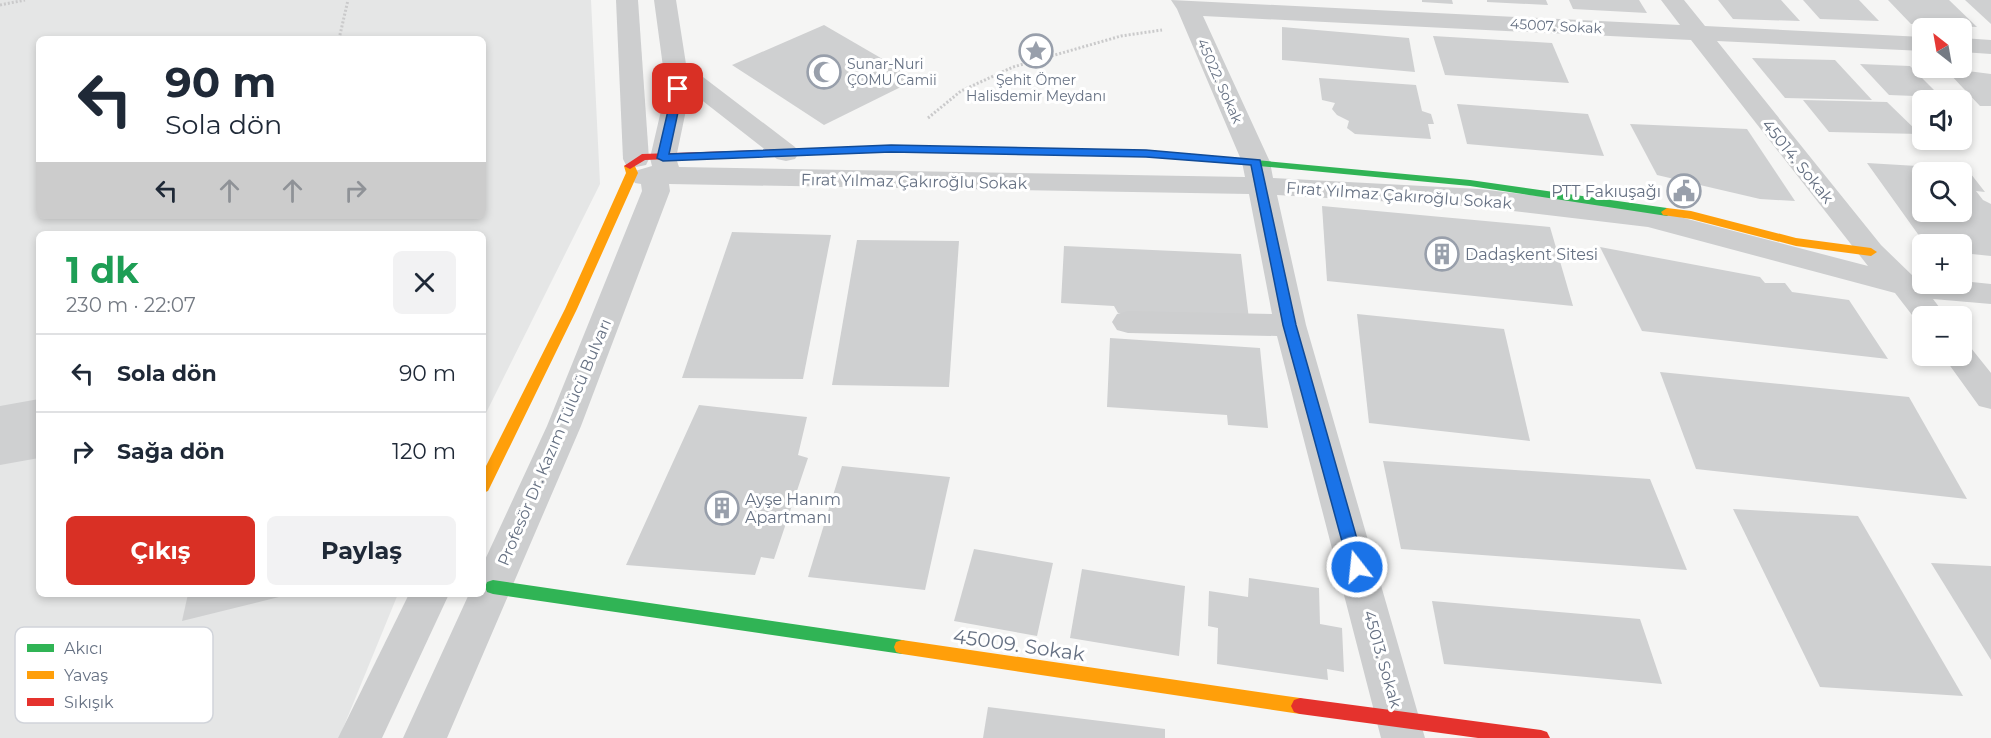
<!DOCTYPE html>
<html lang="tr">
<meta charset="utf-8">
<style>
body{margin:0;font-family:Montserrat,sans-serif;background:#f2f2f3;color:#1f2937;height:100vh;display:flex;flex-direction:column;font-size:22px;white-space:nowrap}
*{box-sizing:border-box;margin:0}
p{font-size:20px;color:#747a83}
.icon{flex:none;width:33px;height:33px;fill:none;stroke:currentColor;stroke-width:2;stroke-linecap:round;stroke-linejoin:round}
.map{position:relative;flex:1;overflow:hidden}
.sheet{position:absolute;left:36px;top:231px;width:450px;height:366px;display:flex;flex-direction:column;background:#fff;border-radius:9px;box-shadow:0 3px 9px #0003}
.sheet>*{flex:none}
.banner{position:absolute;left:36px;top:36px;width:450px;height:183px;border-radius:9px;box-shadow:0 3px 9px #0003;background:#fff;color:#1f2937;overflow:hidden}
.needle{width:39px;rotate:329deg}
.tools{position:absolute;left:1912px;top:18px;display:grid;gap:12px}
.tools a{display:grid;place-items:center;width:60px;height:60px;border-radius:9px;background:#fff;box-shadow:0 3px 9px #0003;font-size:30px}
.pin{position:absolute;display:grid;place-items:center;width:51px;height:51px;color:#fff;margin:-26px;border-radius:12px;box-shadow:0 3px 9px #0006}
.me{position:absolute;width:66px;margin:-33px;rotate:344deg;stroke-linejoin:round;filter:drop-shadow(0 0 4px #0008)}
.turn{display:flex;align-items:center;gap:21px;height:126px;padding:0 30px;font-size:27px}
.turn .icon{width:78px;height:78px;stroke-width:2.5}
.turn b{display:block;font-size:42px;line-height:51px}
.lanes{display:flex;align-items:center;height:57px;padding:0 30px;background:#0003;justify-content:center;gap:30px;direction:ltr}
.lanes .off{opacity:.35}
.round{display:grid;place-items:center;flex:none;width:63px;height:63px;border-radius:9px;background:#f2f2f3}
.summary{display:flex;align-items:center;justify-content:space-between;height:102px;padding:0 30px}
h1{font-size:36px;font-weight:700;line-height:45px;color:#1e9e55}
.action{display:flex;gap:12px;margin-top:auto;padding:12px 30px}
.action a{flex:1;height:69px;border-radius:9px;background:#d93025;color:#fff;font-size:24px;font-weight:700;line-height:69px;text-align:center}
.action a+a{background:#f2f2f3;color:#1f2937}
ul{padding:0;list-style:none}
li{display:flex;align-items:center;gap:18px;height:78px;padding:0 30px;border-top:2px solid #e0e1e3}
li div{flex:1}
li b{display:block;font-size:22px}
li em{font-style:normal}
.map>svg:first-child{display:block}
.built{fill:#e5e6e6;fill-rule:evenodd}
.building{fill:#cfd0d1;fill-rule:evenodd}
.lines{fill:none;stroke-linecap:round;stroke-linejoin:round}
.path{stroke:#cacacb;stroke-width:3;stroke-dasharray:2 2;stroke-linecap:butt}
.street{fill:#cdcecf;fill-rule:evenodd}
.fast{fill:#30b455;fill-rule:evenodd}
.slow{fill:#ff9f0a;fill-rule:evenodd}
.jam{fill:#e5322d;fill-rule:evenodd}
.route{fill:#1a73e8;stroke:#114b97;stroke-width:1.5}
.labels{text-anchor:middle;stroke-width:6;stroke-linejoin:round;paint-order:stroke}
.far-street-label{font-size:14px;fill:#667183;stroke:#fff}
.far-poi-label{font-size:14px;fill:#667183;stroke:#fff;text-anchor:start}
.street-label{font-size:16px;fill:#667183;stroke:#fff}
.poi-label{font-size:16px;fill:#667183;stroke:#fff;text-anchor:start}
.near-street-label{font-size:20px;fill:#667183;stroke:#fff}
.key{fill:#fff;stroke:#d1d4da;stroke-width:1.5}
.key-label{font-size:16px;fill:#667183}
</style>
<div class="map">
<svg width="1991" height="738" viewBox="0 0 1991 738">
<rect width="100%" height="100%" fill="#f5f5f4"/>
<path class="built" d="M0,0H591L600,184L483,419V234H39V594H398L339,738H0ZM39,39H483V216H39Z"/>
<g class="building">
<polygon points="1422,0 1452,0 1453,4 1422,2"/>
<polygon points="1487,0 1546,0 1548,5 1487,2"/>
<polygon points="1569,0 1639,0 1647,13 1573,9"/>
<polygon points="1718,0 1781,0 1800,21 1733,19"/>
<polygon points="1803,0 1859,0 1879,21 1820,19"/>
<polygon points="1888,0 1949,0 1977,27 1911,24"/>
<polygon points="1965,0 1991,0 1991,24"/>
<polygon points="824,25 917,79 824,125 732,65"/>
<polygon points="1282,27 1409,38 1415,72 1282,60"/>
<polygon points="1433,36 1552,43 1569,83 1445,75"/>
<polygon points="1752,58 1835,60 1872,100 1785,98"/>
<polygon points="1860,64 1910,66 1941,97 1889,95"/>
<polygon points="1960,70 1991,74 1991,106 1980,106 1949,73"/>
<polygon points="1319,78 1416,85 1422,111 1431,114 1434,124 1428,124 1431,139 1355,134 1347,128 1349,121 1337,115 1332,109 1335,103 1322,100"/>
<polygon points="1803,100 1887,102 1920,134 1829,132"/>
<polygon points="1457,104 1588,114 1604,156 1467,144"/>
<polygon points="1630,124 1747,129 1795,201 1760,199 1657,175"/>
<path d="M1867,163L1967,169L1985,192L1976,191L1983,200L1991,204V256L1962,253V244H1925ZM1923,172H1962V212H1923Z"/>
<polygon points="1322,206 1550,227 1573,306 1327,281"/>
<polygon points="732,232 831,235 803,379 682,378"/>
<polygon points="857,240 959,241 949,387 832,385"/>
<polygon points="1064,246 1241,254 1249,319 1118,313 1114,306 1061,303"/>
<polygon points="1600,247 1760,277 1765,283 1785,283 1792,292 1849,300 1888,359 1642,331"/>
<polygon points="1357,314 1504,329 1530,441 1369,423"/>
<polygon points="1110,338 1260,348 1268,428 1228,425 1227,415 1107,407"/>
<polygon points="1660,372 1909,397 1967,499 1696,469"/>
<polygon points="39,399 39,458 0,465 0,406"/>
<polygon points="699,405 807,417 798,455 808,458 774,559 761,557 755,575 626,565"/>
<polygon points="1383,461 1650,479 1687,570 1401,549"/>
<polygon points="842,466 950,477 925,590 808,577"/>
<polygon points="1733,509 1858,516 1963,696 1820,687"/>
<polygon points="974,549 1053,563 1037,636 954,621"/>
<polygon points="1931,563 1991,566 1991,660"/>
<polygon points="1082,569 1185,586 1179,656 1070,638"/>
<polygon points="1249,578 1319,588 1320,624 1342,628 1344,672 1327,669 1328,680 1217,664 1218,628 1208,626 1209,591 1248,597"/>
<polygon points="188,594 287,594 287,595 182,621"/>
<polygon points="1432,601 1640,619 1662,684 1444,664"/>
<polygon points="988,707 1165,729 1165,738 983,738"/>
</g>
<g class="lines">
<g class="path">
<polyline points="0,5 25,0"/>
<polyline points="339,39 348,0"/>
<polyline points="928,118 961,91 1013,67 1121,36 1162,30"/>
</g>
<g class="street">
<polygon points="616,0 638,0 649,159 646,165 636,167 626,165 623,159"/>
<path d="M654,0H676L686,64L795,147L799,153L795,159L786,161L777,159L690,91L676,158L679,167L1245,177L1242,162L1177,9L1171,0L1680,25L1661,0H1684L1705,26L1923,37V51L1717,41L1881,245L1914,277H1923V284H1962V281L1991,284V304L1933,299L1946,316H1923V325L1919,324L1895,293L1648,227L1479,207L1277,195L1306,325L1425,738H1381L1277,336L1128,333L1117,330L1112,322L1117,314L1128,311L1272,314L1249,194L669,184L670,191L581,426L447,738H403L469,594H483V564L547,426L642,191L641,184L635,183L631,177L635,171L652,166L650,158L666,89ZM1203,16L1691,40L1868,266L1649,209L1479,189L1273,178L1270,162Z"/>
<polygon points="1962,38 1991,40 1991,54 1962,52"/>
<polygon points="1962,345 1971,348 1991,373 1991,409 1979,406 1943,356 1962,356"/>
<polygon points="409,594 449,594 382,738 338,738"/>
</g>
<g class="fast">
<polygon points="1180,153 1470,180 1667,208 1673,212 1667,216 1470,186 1176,158 1176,154"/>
<polygon points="493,580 902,640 908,642 910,647 908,652 902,654 493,594 487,592 485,587 487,582"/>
</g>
<g class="slow">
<polygon points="891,146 1146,150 1180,153 1185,156 1180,159 1146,156 891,152 821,154 816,151 821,148"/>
<polygon points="630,163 634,164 638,173 577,309 490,487 488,491 483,493 483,472 565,309 626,173 624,166"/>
<polygon points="1667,208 1691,211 1796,238 1871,248 1877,252 1871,256 1796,246 1691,219 1663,215 1661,212"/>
<polygon points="902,640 1300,698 1306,700 1309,706 1306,712 1300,714 902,654 896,652 894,647 896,642"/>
</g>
<g class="jam">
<polygon points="821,148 826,151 825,153 645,160 630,169 624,166 642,154"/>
<polygon points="1300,698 1541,730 1547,732 1550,738 1478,738 1300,714 1294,712 1291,706 1294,700"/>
</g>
</g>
<polygon class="route" points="678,86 683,89 669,154 891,145 1146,150 1260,160 1296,325 1365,567 1363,572 1357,574 1352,572 1349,567 1283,325 1251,165 1146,157 891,152 663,161 657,158 673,89"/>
<defs>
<symbol id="sight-ring" viewBox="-11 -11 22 22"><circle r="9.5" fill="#fff" stroke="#989fab" stroke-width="1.5"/><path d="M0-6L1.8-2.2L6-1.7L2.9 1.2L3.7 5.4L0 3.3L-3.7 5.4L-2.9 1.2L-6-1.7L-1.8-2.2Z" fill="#989fab"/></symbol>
<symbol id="mosque-ring" viewBox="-11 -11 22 22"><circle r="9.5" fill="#fff" stroke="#989fab" stroke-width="1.5"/><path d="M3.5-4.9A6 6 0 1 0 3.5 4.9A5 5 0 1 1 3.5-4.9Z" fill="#989fab"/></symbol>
<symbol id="civic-ring" viewBox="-11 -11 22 22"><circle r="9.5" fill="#fff" stroke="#989fab" stroke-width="1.5"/><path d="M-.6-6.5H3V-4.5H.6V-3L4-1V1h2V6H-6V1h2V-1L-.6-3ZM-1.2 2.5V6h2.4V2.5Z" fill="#989fab"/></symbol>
<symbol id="building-ring" viewBox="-11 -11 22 22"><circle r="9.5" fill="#fff" stroke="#989fab" stroke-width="1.5"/><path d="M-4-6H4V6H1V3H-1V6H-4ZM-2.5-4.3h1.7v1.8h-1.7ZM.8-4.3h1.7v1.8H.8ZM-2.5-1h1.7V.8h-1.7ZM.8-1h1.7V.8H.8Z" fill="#989fab"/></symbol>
</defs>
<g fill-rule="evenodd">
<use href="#sight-ring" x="1017" y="32" width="38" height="38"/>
<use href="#mosque-ring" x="805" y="53" width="38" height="38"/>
<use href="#civic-ring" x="1665" y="172" width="38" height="38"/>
<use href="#building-ring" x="1423" y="235" width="38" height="38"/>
<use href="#building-ring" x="703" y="489" width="38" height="38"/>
</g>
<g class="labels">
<g class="far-street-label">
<text transform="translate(1556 26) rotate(3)" y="5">45007. Sokak</text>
<text transform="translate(1220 81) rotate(66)" y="5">45022. Sokak</text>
</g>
<g class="far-poi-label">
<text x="847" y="69">Sunar-Nuri<tspan x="847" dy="16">ÇOMU Camii</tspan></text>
<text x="1036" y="85" text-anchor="middle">Şehit Ömer<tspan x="1036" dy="16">Halisdemir Meydanı</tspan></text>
</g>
<g class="street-label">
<text transform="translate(1798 161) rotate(51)" y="6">45014. Sokak</text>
<text transform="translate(914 181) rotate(1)" y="6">Fırat Yılmaz Çakıroğlu Sokak</text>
<text transform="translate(1399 195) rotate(4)" y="6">Fırat Yılmaz Çakıroğlu Sokak</text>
<text transform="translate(554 442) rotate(-67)" y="6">Profesör Dr. Kazım Tülücü Bulvarı</text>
<text transform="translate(1383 659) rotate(74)" y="6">45013. Sokak</text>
</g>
<g class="poi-label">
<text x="1661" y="197" text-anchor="end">PTT Fakıuşağı</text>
<text x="1465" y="260">Dadaşkent Sitesi</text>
<text x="745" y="505">Ayşe Hanım<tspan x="745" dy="18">Apartmanı</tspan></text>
</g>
<g class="near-street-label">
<text transform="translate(1019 645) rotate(8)" y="7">45009. Sokak</text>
</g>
</g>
<rect x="15" y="627" width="198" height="96" rx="9" class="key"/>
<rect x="27" y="644" width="27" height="8" fill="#30b455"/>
<rect x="27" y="671" width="27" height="8" fill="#ff9f0a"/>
<rect x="27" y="698" width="27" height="8" fill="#e5322d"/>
<g class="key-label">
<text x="64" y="654">Akıcı</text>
<text x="64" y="681">Yavaş</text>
<text x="64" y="708">Sıkışık</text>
</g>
</svg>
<div class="tools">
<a><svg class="needle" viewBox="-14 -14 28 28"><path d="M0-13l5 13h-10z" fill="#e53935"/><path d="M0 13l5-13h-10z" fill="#747a83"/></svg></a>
<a><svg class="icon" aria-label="sound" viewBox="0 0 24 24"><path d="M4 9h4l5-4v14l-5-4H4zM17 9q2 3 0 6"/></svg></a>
<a><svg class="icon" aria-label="search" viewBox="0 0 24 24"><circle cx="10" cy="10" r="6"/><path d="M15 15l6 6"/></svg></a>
<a>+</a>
<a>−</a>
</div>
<div class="pin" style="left:678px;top:89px;background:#d93025"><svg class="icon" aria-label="arrive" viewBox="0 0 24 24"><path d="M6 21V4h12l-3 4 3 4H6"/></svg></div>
<svg class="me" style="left:1357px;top:567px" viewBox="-20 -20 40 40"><circle r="17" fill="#1a73e8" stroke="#fff" stroke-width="3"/><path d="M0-11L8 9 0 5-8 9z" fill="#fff"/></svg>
<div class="banner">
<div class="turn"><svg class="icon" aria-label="left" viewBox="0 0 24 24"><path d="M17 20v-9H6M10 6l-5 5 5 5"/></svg><div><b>90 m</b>Sola dön</div></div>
<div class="lanes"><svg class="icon" aria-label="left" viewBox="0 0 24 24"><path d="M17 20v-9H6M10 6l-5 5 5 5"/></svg><svg class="icon off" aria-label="ahead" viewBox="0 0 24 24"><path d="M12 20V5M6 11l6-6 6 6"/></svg><svg class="icon off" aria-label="ahead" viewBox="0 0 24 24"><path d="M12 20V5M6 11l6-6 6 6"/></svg><svg class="icon off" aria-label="right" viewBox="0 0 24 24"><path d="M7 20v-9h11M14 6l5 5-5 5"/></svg></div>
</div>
<section class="sheet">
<div class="summary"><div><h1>1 dk</h1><p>230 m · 22:07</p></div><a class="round"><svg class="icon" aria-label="close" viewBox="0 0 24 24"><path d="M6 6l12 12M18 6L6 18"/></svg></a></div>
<ul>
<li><svg class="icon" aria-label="left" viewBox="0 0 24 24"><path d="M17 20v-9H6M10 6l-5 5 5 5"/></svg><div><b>Sola dön</b></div><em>90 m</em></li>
<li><svg class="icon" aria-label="right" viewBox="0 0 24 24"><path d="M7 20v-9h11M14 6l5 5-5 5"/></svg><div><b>Sağa dön</b></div><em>120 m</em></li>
</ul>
<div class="action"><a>Çıkış</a><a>Paylaş</a></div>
</section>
</div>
